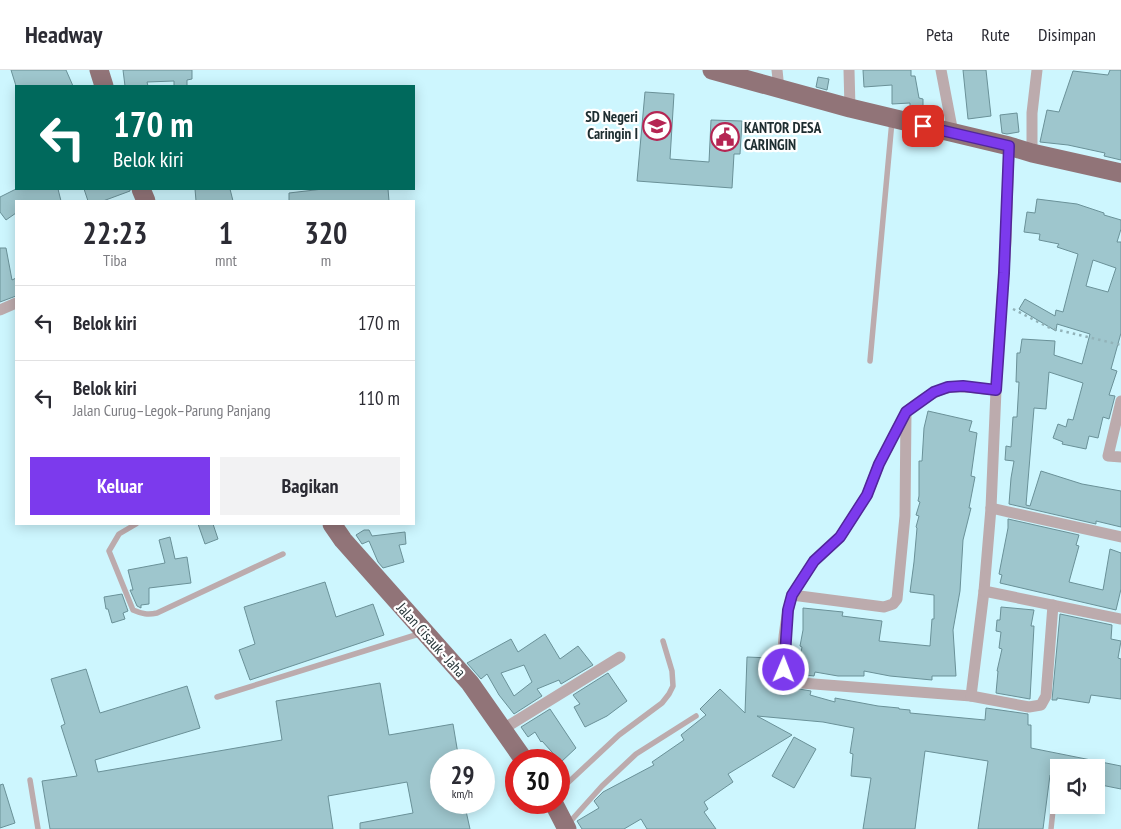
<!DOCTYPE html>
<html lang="id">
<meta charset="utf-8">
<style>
body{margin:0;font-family:"PT Sans Narrow",sans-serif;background:#f2f2f3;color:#2b2b33;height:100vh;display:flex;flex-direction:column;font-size:19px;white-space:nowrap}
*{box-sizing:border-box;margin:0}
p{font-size:16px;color:#7c7c81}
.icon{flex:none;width:28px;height:28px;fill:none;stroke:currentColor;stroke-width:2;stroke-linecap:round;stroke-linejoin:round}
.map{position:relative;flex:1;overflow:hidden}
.side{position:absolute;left:15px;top:130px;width:400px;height:325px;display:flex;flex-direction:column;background:#fff;border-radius:0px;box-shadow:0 2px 12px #0003}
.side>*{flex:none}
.hud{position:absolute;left:15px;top:15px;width:400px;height:105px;border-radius:0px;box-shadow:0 2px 12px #0003;background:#00695c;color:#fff;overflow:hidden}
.fabs{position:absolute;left:1050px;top:689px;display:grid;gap:10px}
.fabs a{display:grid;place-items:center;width:55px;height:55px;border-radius:0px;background:#fff;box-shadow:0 2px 12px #0003;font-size:25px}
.speed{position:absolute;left:430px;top:679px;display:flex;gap:10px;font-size:25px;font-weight:700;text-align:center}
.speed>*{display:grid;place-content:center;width:65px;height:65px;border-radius:50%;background:#fff;box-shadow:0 2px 12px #0003;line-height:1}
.speed small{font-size:12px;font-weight:400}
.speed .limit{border:8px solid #d22;background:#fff;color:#111}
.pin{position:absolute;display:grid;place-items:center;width:42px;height:42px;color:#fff;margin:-21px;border-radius:10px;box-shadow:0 2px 8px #0006}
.me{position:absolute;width:55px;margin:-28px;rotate:1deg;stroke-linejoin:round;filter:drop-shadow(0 0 4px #0008)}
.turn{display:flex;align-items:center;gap:18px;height:105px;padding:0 15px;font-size:22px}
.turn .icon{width:65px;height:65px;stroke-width:2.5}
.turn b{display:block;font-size:35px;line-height:42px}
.eta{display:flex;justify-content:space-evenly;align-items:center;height:85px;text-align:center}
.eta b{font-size:30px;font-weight:600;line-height:35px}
.primary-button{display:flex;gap:10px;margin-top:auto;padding:10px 15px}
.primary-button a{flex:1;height:58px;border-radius:0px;background:#7c3aed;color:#fff;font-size:20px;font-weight:600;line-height:58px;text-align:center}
.primary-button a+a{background:#f2f2f3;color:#2b2b33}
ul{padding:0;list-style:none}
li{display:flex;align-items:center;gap:15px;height:75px;padding:0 15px;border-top:1px solid #e1e1e2}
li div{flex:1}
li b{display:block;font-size:19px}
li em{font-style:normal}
header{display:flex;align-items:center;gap:30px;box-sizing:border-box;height:70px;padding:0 25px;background:#fff;border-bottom:1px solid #e1e1e2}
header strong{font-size:24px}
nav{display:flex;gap:28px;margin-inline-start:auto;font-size:18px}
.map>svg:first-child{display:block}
.building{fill:#9ec6cd;stroke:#6a9198;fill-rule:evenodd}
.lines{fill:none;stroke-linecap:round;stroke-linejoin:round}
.path{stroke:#92b3b9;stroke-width:2.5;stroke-dasharray:2.5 4;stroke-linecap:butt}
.lane{stroke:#bcabad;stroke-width:5.5}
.street{stroke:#bcabad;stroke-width:11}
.primary{stroke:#917478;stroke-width:19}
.route-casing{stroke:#51269a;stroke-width:12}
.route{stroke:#7c3aed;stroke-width:9}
.labels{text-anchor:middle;stroke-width:4.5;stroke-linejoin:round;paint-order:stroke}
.poi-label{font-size:15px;font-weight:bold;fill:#1d2d30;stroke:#fff;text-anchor:end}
.street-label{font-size:15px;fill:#1d2d30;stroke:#fff}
</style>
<header>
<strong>Headway</strong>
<nav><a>Peta</a><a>Rute</a><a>Disimpan</a></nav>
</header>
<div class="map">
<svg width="1121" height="759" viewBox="0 0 1121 759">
<rect width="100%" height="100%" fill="#cdf6fe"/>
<g class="building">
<polygon points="11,0 66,0 73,16 16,16"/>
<polygon points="123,0 192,0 192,9 187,10 187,16 174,16 174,11 147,12 148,16 125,16"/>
<polygon points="863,0 911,0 911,6 915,6 919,28 923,29 923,44 910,41 910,33 892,34 892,15 864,17"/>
<polygon points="963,0 986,0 991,46 968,49"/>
<polygon points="1110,0 1121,0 1121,90 1104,86 1105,83 1068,75 1040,72 1047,40 1059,42 1073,1 1108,5"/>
<polygon points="818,7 829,9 827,20 816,17"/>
<polygon points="645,22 674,24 670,89 709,92 711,50 742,51 740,84 734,84 732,118 637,111"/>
<polygon points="1017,43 1019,62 1007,64 1002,63 1000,45"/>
<polygon points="16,119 58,119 61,131 16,131 16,143 6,150 0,142 0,127"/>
<polygon points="84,119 130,119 130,121 103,131 88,131"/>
<polygon points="195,119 230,119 233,131 196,131"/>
<polygon points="323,119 388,119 389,131 289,131 289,123"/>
<path d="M1037,129L1077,134L1104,143V145L1121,150V159L1117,172H1121V263L1111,299L1117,301L1109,325L1115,326L1109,349L1103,347L1098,368L1089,366L1086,379L1062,374L1063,372L1053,368L1058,354L1066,357L1068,349L1073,350L1083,313L1049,302L1046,339L1034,338L1026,435L1030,436L1041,401L1082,414L1121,421V457L1096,451V454L1009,434L1011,408L1014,391L1005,390L1006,376L1011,377L1013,347H1017L1019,312H1016L1017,283H1020L1022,269L1055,271L1054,285L1082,294L1090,264L1057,254L1056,261L1019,239L1025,229L1055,246L1056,240L1063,242L1078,184L1057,177L1059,174L1039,170L1040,164L1024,162L1027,142L1035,143ZM1093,190L1116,198L1108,222L1086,216Z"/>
<polygon points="0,178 6,178 12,210 16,208 16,226 0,232"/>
<polygon points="928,341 972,351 969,361 977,363 971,406 975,407 969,438 971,438 963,470 960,521 953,560 956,606 932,606 932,610 890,606 864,601 864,606 838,606 815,602 814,606 797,604 802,577 800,576 803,560 803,538 843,542 842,546 882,551 879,571 930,576 932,549 934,549 934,525 910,522 914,492 917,458 916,457 919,446 916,445 920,432 918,431 919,426 919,391 922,391 924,358"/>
<polygon points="1008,449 1079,465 1076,475 1079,476 1069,512 1103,520 1110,479 1121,483 1121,519 1116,540 1000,513 1002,505 999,504 1008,458"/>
<polygon points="198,454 213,454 218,469 205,474"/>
<polygon points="364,460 369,460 372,466 405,462 406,474 399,475 404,492 383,498 378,492 369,471 362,474 356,465"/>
<polygon points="170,467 175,489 187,487 191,513 149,518 149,534 141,535 141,538 137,536 130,520 133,520 128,500 165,493 159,470"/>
<polygon points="325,512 336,547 373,534 384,565 250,610 239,580 255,574 244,537"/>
<polygon points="122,524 128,541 123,543 125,549 112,553 108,539 106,539 104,527"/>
<polygon points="1001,537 1034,540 1031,556 1034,556 1030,629 996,623 998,601 997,601 1002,579 999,578 1001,562 996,561 997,550 1000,550"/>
<polygon points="1060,544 1112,555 1111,569 1121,571 1118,588 1121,589 1121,629 1091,625 1089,633 1057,628 1057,630 1052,630"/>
<path d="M545,564L560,589L578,576L593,595L561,614L559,610L537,619L542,626L514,644L499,625L487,604L481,609L467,593L511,569L518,582ZM524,595L532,612L514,626L501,603Z"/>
<polygon points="747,587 770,588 769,614 811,621 810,625 835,632 835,628 878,636 899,638 899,639 910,640 910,643 985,650 986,638 1028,644 1028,655 1031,655 1031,678 1121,696 1121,719 1096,714 1096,698 1059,698 1059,707 1050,705 1043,759 978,759 988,691 925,681 915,759 863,759 871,708 851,706 853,684 850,683 854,658 823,652 757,646 792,665 728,704 733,712 704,732 708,739 704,742 716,759 647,759 641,749 624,759 582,759 577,751 599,738 594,731 603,722 654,695 652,692 684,670 681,665 706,645 700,639 720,619 745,643"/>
<polygon points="86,599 100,643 187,616 200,658 95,690 98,702 282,670 276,631 380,613 389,665 453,654 459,690 441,690 441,732 464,732 470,759 360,759 360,753 413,743 407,712 328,726 333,759 50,759 42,711 77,706 61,656 65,654 51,609"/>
<polygon points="608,603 627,631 607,646 585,657 574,637 580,634 573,625"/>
<polygon points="550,639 576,678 561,692 542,671 541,672 535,662 528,667 521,657"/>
<polygon points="794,667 816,679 794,718 772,706"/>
<polygon points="3,714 15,753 0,758 0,715"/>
</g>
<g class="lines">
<polyline class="path" points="1013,239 1050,258 1121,275"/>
<g class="lane">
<polyline points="870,291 892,51"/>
<path d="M136,454L119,464L109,481L133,540C142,544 148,545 157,543L283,484"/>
<polyline points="217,627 422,563"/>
<polyline points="30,710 38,759"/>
<polyline points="559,721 619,665 662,633 669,624 673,616 672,601 663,571"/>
<polyline points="568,754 602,716 636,684 696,646"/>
<polyline points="1051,759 1055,721"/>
</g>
<g class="street">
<polyline points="777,0 779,19"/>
<polyline points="849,0 850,38"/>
<polyline points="941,0 953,63"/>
<polyline points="1032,83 1032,43 1037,0"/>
<polyline points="0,240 16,233"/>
<path d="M996,320C951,315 942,312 906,342L905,446L897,529L893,534L884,537L792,525C786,546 779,585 786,607L792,610L801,613L971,626L984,521L991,438L996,320L1006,171L1009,76"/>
<polyline points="1121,331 1108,386 1121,387"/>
<polyline points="991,438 1121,467"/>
<polyline points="984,521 1121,549"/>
<polyline points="792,525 814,491 840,467 867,425 879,394 904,346"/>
<polyline points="971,626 1029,637 1041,635 1046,626 1053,535"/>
<polyline points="503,659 620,587"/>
</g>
<g class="primary">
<polyline points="99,0 104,16"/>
<polyline points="712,0 850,38 1009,76 1032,83 1121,103"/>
<polyline points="141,119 146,131"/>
<polyline points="332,454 343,470 470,613 524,690"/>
<polyline points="553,732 567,759"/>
</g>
</g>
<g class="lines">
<defs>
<polyline id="route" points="784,600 788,540 792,525 814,491 840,467 867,425 879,394 906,342 934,322 948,317 963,316 996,320 1004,203 1009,76 923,56"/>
</defs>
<use href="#route" class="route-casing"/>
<use href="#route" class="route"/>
</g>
<defs>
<symbol id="school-ring" viewBox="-11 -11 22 22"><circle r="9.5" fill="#fff" stroke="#b52553" stroke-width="1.5"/><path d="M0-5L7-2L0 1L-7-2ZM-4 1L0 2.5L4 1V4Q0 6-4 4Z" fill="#b52553"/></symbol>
<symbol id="civic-ring" viewBox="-11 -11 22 22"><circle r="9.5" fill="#fff" stroke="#b52553" stroke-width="1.5"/><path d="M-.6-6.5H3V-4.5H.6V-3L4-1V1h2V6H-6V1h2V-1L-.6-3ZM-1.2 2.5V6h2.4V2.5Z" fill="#b52553"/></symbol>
</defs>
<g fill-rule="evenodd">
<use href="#school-ring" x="641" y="40" width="32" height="32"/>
<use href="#civic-ring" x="709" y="51" width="32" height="32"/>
</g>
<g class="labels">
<g class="poi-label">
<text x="638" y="52">SD Negeri<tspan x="638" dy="17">Caringin I</tspan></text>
<text x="744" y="63" text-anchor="start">KANTOR DESA<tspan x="744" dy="17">CARINGIN</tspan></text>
</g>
<g class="street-label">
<text transform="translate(431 570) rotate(48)" y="5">Jalan Cisauk - Jaha</text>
</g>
</g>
</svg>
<div class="fabs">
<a><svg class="icon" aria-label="sound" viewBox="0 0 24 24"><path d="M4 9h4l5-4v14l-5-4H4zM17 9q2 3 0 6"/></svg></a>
</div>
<div class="speed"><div>29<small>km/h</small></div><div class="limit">30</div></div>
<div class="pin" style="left:923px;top:56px;background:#d93025"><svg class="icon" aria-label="arrive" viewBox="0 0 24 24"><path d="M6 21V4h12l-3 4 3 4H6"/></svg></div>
<svg class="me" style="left:784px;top:600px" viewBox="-20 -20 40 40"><circle r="17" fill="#7c3aed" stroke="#fff" stroke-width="3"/><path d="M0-11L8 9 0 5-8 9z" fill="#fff"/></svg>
<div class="hud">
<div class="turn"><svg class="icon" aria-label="left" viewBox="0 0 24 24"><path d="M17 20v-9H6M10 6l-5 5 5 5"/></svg><div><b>170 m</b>Belok kiri</div></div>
</div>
<section class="side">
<div class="eta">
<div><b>22:23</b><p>Tiba</p></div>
<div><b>1</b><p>mnt</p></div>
<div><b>320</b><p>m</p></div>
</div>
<ul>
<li><svg class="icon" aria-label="left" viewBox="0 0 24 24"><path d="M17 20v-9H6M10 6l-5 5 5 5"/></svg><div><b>Belok kiri</b></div><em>170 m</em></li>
<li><svg class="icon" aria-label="left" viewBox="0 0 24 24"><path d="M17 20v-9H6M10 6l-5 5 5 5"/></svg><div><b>Belok kiri</b><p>Jalan Curug–Legok–Parung Panjang</p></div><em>110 m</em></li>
</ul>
<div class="primary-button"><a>Keluar</a><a>Bagikan</a></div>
</section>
</div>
